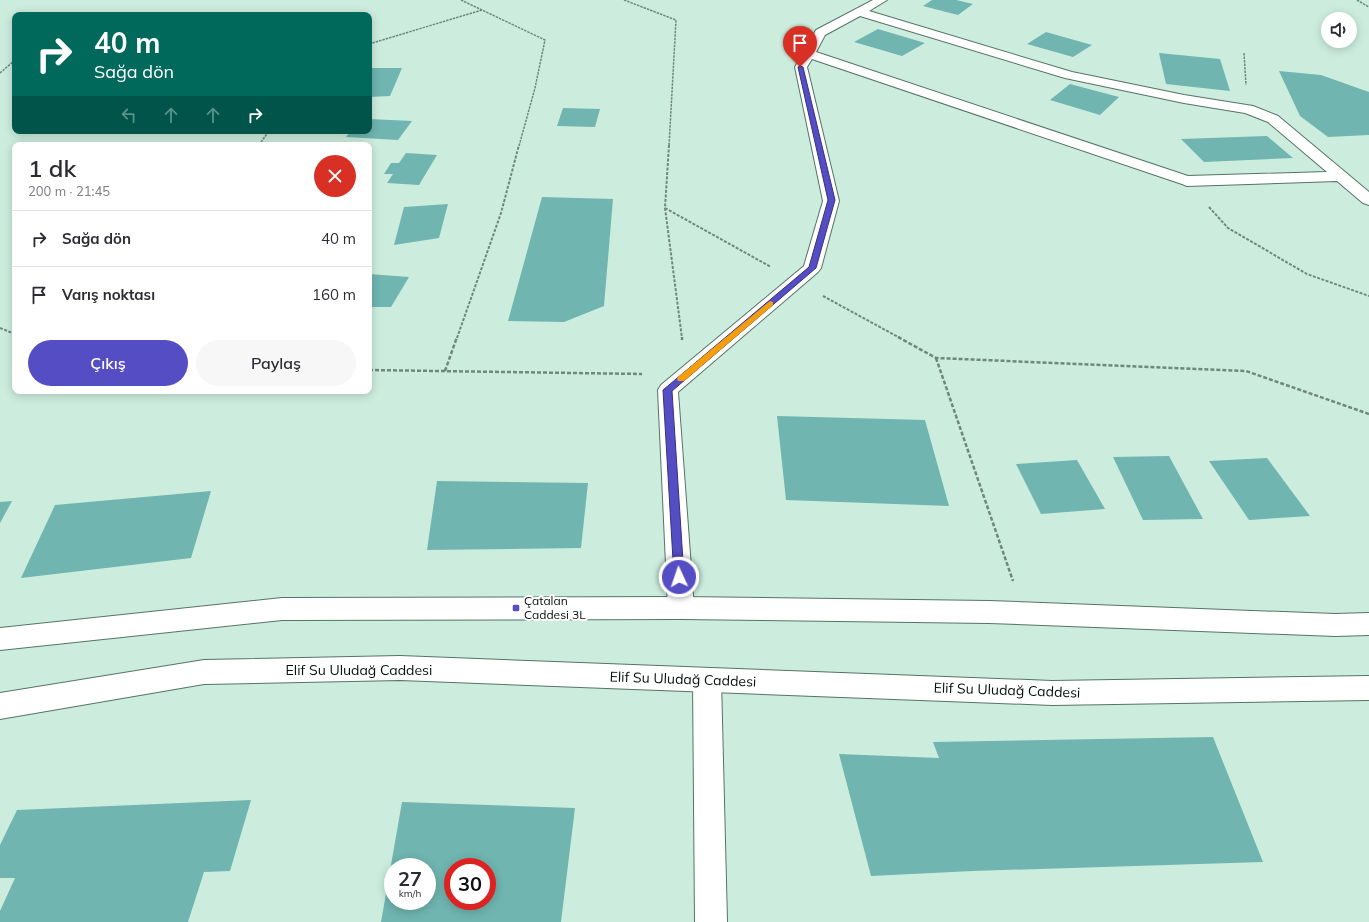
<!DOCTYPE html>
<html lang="tr">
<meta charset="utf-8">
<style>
body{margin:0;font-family:Mulish,sans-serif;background:#f7f7f7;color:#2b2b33;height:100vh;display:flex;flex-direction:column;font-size:15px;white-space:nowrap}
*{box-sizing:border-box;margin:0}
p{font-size:13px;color:#7c7c81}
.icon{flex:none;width:22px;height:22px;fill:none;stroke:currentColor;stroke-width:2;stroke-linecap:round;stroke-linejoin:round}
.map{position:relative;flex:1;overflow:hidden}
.details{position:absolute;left:12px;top:142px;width:360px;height:252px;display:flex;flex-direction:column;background:#fff;border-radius:8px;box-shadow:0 2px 10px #0003}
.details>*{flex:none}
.hud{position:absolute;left:12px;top:12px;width:360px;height:122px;border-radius:8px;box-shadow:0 2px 10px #0003;background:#00695c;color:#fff;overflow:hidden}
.fabs{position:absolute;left:1321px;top:12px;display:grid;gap:8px}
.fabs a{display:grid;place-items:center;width:36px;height:36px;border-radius:50%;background:#fff;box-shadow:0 2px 10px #0003;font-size:20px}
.speed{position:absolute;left:384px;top:858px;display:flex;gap:8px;font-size:20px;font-weight:700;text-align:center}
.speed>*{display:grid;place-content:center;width:52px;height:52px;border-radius:50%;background:#fff;box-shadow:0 2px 10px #0003;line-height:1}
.speed small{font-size:10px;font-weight:400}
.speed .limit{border:6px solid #d22;background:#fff;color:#111}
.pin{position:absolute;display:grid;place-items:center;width:34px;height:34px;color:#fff;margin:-41px -17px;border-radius:50% 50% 50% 0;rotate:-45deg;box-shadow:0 0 4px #0007}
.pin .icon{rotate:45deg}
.me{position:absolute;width:44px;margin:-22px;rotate:357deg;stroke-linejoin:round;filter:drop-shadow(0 0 3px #0008)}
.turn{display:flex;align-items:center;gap:14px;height:84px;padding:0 16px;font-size:18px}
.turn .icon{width:52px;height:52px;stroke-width:2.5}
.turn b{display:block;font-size:28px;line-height:34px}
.lanes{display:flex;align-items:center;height:38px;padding:0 16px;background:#0003;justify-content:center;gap:20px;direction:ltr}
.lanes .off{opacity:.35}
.round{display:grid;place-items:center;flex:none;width:42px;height:42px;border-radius:21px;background:#f7f7f7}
.overview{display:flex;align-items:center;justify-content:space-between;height:68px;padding:0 16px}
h1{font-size:24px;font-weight:600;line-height:30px}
.cta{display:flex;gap:8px;margin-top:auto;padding:8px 16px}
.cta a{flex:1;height:46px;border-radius:24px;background:#554dc4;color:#fff;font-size:16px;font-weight:600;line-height:46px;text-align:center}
.cta a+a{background:#f7f7f7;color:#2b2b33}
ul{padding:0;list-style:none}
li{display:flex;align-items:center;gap:12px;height:56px;padding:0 16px;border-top:1px solid #e1e1e2}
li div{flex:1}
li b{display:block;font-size:15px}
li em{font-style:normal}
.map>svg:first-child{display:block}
.building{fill:#70b5b0;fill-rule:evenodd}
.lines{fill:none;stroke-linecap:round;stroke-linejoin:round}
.street-casing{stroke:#557366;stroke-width:2}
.secondary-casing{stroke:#557366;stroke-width:2}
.path-far2{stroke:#70877d;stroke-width:1.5;stroke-dasharray:2.5 1;stroke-linecap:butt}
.path-far1{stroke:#70877d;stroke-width:2;stroke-dasharray:3 1.5;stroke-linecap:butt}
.path{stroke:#70877d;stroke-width:2.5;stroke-dasharray:4 2;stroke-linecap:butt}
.street{fill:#fff;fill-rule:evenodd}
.secondary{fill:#fff;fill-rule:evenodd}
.route{fill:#554dc4;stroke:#37327f}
.slow{fill:#f59e0b}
.poi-dot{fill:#554dc4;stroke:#fff;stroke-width:1.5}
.labels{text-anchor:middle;stroke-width:4;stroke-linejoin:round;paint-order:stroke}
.poi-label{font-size:12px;fill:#06110c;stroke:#fff;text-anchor:start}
.near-street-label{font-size:14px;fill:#06110c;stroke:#fff}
</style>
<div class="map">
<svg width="1369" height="922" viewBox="0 0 1369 922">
<rect width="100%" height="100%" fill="#ccedde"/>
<g class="building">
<polygon points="932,0 956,0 973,4 958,15 923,6"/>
<polygon points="878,29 925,43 902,56 854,42"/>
<polygon points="1046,32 1092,45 1073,57 1027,44"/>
<polygon points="1159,53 1220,59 1230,91 1166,84"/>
<polygon points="369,68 402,68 390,96 369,97"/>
<polygon points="1279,71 1321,75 1369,92 1369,135 1328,137 1300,116"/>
<polygon points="1070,84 1119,97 1100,115 1050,100"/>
<polygon points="563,108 600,109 595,127 557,126"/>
<polygon points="369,119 412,121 398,140 346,137 351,131 369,131"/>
<polygon points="1267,136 1293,158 1204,162 1181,139"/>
<polygon points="406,153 437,155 419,185 387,183 393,174 384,174 391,163 399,163"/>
<polygon points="542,197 613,199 604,306 564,322 508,321"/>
<polygon points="448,204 439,238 394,245 404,207"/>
<polygon points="369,274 409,277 391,307 369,307"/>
<polygon points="777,416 925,420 949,506 786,500"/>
<polygon points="1169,456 1203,519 1143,520 1113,457"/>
<polygon points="1267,458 1310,516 1249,520 1209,461"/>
<polygon points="1077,460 1105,509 1041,514 1016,464"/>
<polygon points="437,481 588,483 581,548 427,550"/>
<polygon points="211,491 191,558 21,578 55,505"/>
<polygon points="12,501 0,523 0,502"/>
<polygon points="1213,737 1263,862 973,871 871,876 839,754 939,758 933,742"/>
<polygon points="251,800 230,871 204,872 188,922 0,922 0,911 15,878 0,878 0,845 17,810"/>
<path d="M402,802L575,808L561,922H381ZM393,867H427V901H393ZM453,867H487V901H453Z"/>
</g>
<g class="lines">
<defs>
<g id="street">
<path d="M873,0H887L869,11L1072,72L1184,95L1253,106L1278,116L1369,192V205L1363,203L1337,181L1187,186L1182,184L812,59L807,67L839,201L821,268L818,272L678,392L694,608L690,616L681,619L672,616L668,608L658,390L661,385L804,266L823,201L795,67L816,30ZM860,16L1065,78L1184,103L1245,113L1268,122L1327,172L1188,176L816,52L825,35Z"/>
<polygon points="707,668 717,671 721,680 727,922 695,922 693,680 697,671"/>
</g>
<g id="secondary">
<polygon points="681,597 989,601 1335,614 1369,613 1369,635 1335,636 989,623 681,619 282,620 0,650 0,628 282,598"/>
<polygon points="400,656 1052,681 1369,676 1369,700 1052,705 400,680 204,684 0,719 0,693 204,660"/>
</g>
</defs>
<use href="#street" class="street-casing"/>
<use href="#secondary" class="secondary-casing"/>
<g class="path-far2">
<polyline points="461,0 545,40 535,88 519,146"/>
<polyline points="624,0 676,20 669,146"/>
<polyline points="1357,0 1369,7"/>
<polyline points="369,44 482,10"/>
<polyline points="1244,53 1246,85"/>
<polyline points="0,73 15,60"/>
<polyline points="259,145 269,131"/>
</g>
<g class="path-far1">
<polyline points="669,145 665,208 682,338"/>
<polyline points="1209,207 1228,228 1307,274 1369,296"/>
<polyline points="665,208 771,267"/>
<polyline points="823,296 900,338"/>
<polyline points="0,328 15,334"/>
<polyline points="457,338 501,213 519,145"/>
</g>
<g class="path">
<polyline points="682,337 682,340"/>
<polyline points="898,337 936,358 1246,371 1369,414"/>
<polyline points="936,358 1013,581"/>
<polyline points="369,370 642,374"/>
<polyline points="445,371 457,337"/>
</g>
<use href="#street" class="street"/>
<use href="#secondary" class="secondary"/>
</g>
<polygon class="route" points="800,66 803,67 835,200 816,268 672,391 684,577 682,580 679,581 675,580 674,577 663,390 809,267 828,200 798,67"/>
<polygon class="slow" points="770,301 773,302 773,305 684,381 678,381 677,379 678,377"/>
<rect class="poi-dot" x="512" y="604" width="8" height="8" rx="2"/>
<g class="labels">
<g class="poi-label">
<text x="524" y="605">Çatalan<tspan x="524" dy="14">Caddesi 3L</tspan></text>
</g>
<g class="near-street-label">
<text x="359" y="675">Elif Su Uludağ Caddesi</text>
<text transform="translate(683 679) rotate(2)" y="5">Elif Su Uludağ Caddesi</text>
<text transform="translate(1007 690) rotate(2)" y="5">Elif Su Uludağ Caddesi</text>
</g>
</g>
</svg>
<div class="fabs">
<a><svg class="icon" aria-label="sound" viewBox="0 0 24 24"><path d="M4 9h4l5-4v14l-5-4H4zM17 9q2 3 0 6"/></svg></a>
</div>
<div class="speed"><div>27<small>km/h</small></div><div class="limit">30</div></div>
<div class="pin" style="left:800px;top:67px;background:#d93025"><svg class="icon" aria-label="arrive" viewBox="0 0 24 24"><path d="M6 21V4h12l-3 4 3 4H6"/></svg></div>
<svg class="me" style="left:679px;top:577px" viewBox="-20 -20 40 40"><circle r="17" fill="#554dc4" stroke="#fff" stroke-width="3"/><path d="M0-11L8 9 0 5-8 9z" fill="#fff"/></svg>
<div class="hud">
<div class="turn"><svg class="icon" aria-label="right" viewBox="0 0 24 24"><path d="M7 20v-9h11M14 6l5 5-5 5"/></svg><div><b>40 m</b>Sağa dön</div></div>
<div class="lanes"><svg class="icon off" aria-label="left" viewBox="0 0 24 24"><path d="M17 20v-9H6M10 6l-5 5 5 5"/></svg><svg class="icon off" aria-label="ahead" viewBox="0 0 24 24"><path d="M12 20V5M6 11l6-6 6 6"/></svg><svg class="icon off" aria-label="ahead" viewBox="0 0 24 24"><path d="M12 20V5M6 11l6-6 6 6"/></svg><svg class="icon" aria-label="right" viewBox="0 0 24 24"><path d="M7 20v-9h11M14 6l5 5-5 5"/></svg></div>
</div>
<section class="details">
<div class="overview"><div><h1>1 dk</h1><p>200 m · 21:45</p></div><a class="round" style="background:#d93025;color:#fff"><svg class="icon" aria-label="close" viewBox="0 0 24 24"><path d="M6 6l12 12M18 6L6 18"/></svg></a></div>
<ul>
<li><svg class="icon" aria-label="right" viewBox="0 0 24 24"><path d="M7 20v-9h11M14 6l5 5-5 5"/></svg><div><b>Sağa dön</b></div><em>40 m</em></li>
<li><svg class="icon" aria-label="arrive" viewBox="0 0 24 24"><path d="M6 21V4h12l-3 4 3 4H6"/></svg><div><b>Varış noktası</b></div><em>160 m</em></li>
</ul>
<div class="cta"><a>Çıkış</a><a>Paylaş</a></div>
</section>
</div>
